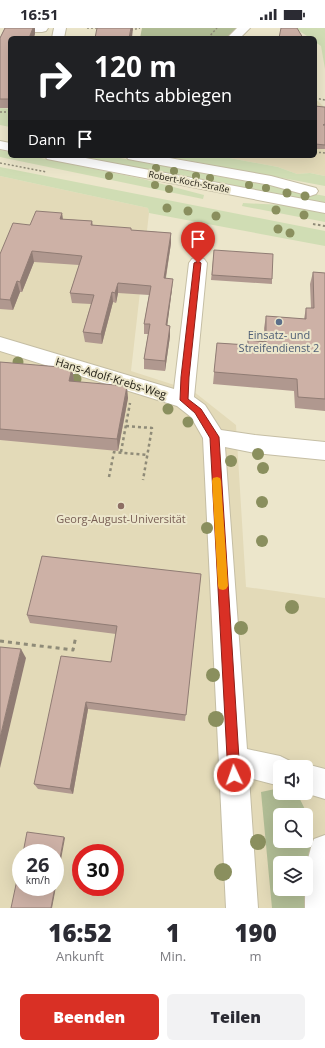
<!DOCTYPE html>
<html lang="de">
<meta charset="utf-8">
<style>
body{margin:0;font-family:"Open Sans",sans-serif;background:#f2f2f3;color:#2b2b33;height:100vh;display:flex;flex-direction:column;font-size:15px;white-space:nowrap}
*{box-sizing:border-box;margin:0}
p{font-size:13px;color:#7c7c81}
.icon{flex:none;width:22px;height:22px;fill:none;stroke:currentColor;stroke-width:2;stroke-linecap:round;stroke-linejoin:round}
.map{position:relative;height:880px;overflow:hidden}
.panel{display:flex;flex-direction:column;background:#fff;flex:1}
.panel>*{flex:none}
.top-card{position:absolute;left:8px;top:8px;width:309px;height:122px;border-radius:6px;box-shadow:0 4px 16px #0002;background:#202124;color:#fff;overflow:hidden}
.tools{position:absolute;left:273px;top:732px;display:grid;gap:8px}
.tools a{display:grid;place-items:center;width:40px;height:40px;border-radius:6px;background:#fff;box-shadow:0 4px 16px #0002;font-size:20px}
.speed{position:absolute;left:12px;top:816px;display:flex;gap:8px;font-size:20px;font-weight:700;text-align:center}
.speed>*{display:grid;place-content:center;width:52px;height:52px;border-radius:50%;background:#fff;box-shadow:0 4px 16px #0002;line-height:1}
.speed small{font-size:10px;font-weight:400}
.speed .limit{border:6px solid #d22;background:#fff;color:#111}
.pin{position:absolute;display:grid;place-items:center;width:34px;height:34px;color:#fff;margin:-41px -17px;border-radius:50% 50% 50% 0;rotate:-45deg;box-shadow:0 0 4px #0007}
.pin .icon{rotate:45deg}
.me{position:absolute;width:44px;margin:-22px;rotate:357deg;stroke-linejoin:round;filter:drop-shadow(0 0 3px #0008)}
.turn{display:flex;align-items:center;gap:14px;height:84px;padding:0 20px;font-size:18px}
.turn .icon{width:52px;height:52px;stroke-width:2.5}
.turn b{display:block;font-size:28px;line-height:34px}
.then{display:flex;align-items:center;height:38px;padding:0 20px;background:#0003;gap:8px;font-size:15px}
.eta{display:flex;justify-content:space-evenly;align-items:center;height:68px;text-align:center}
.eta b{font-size:24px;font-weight:800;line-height:28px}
.action{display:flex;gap:8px;margin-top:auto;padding:8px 20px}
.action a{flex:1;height:46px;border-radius:6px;background:#d93025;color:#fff;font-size:16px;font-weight:800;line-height:46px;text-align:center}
.action a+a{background:#f2f2f3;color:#2b2b33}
.status{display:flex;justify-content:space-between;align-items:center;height:28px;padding:0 20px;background:#fff;direction:ltr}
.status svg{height:11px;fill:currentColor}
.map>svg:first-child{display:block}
.built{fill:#e3dab8;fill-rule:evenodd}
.green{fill:#d0ddb4}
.forest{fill:#b1bd95;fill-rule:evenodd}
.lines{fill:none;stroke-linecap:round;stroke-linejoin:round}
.minor-casing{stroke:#c5bea4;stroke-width:2}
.path-far3{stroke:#8f8b78;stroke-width:1.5;stroke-dasharray:2 2;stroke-linecap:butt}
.path-far2{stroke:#8f8b78;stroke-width:2;stroke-dasharray:2.5 2.5;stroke-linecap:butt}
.path-far1{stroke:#8f8b78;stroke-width:2.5;stroke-dasharray:3 3;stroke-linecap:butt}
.path{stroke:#8f8b78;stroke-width:3;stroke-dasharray:4 4;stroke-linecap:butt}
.minor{fill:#fff;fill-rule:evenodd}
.tree{fill:#8a8f5e}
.wall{fill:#b0988f}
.shaded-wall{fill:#907c74}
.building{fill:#cdb1a6;stroke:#907c74}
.route{fill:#d93025;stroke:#8d1f18}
.slow{fill:#f59e0b}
.service-dot{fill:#5c6f8a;stroke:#ece6cb;stroke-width:1.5}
.education-dot{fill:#8d6e63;stroke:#ece6cb;stroke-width:1.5}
.labels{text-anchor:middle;stroke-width:4;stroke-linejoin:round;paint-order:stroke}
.far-street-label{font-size:9px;fill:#1c1910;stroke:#ece6cb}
.service-label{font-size:11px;fill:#4e5e75;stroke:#ece6cb}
.street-label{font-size:11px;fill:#1c1910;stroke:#ece6cb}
.education-label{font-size:11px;fill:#785e54;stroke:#ece6cb}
</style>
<div class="status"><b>16:51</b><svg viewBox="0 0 49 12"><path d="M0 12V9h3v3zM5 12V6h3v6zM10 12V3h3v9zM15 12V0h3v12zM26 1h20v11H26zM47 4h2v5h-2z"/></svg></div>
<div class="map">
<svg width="325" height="880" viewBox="0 0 325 880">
<rect width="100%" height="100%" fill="#ece6cb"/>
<g class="built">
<polygon points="315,73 318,73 325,80 325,148 310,145 297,146 278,139 219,128 315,128"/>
<path d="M0,148L148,180L149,185L131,343L193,363L236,397L246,559L325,570V880H0ZM280,739H306V765H280ZM280,787H306V813H280ZM21,825H55V859H21ZM81,825H115V859H81ZM280,835H306V861H280Z"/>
</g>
<g class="green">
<polygon points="295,0 325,0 325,41 321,18 315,14 315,10 310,10"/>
<polygon points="0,80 10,81 10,99 0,97"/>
<polygon points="0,122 10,124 10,128 31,128 143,151 204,167 203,171 0,129"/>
<polygon points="76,128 109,128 325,168 325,175"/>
<polygon points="164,128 219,128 278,139 297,146 310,145 325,148 325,158"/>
<polygon points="0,139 325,203 325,218 149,185 148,180 0,148"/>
<polygon points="243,175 283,177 325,185 325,194 242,178"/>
</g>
<g class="forest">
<polygon points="142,0 239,0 228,10 140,10"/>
<path d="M280,760V765H296C321,800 305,841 306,880H272L261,764ZM280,787H306V813H280ZM280,835H306V861H280Z"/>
</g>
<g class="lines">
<defs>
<g id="minor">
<polygon points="9,0 48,0 46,3 42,4 15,4 11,3"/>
<polygon points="54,0 66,0 64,10 52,10"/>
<polygon points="237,0 250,0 240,10 227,10"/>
<polygon points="0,113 10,115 10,123 0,121"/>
<polygon points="45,128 75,128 325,175 325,185 52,132 47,131"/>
<polygon points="126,128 158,128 271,148 316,160 318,163 316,166 310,168 270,157 133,132 128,131"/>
<polygon points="198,229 204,231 207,235 194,369 205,377 221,402 255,407 325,414 325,432 255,425 225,419 247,721 280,728 290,733 293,739 280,739 280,758 249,750 258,880 226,880 203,410 191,389 177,378 0,323 0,309 174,361 189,235 192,231"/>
<polygon points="306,736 325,741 325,771 305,765 306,765 306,739 300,739"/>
<path d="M325,807V880H305C305,857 305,833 314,811Z"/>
</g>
</defs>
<use href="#minor" class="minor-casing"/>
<g class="path-far3">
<polyline points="87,0 100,0"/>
<polyline points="131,2 140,0"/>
<polyline points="208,10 217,0"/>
<polyline points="315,70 325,72"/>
<polyline points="0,84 10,84"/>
<polyline points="315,124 325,125"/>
<polyline points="260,128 275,128"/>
<polyline points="0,135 47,144"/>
</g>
<polyline class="path-far2" points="313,196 325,198"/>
<g class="path-far1">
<polyline points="126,398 152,400 143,452"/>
<polyline points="121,424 130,375"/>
<polyline points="109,449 114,424 147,427"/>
</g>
<polyline class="path" points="0,613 73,622 76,608"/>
<use href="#minor" class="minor"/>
</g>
<g class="tree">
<circle cx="156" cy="140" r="4"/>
<circle cx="174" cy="143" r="4"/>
<circle cx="109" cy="148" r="4"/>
<circle cx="196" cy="148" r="4"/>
<circle cx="210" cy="150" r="4"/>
<circle cx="155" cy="157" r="4"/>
<circle cx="249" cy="157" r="4"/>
<circle cx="266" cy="160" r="4"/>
<circle cx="169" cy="161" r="4"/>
<circle cx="287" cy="165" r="4.5"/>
<circle cx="305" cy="168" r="4.5"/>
<circle cx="167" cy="180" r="4.5"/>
<circle cx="276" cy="182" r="4.5"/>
<circle cx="188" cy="183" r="4.5"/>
<circle cx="304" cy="187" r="4.5"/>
<circle cx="216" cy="188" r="4.5"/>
<circle cx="278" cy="201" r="4.5"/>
<circle cx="290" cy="205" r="4.5"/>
<circle cx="18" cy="334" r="5.5"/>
<circle cx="76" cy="351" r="5.5"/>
<circle cx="168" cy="381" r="5.5"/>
<circle cx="188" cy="394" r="5.5"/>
<circle cx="258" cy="426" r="6"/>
<circle cx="231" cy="433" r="6"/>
<circle cx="263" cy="440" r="6"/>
<circle cx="262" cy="474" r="6"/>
<circle cx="207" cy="500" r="6"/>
<circle cx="262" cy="513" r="6"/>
<circle cx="292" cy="579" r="7"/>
<circle cx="241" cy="600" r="7"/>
<circle cx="213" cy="647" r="7"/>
<circle cx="216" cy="691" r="8"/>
<circle cx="258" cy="814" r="8"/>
<circle cx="223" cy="844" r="9"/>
</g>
<g class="wall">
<polygon points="5,0 35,0 35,6 10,10 10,80 0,80 0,10"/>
<polygon points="315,78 325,79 325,121 315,121"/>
<polygon points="62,185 63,191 92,193 93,197 131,202 171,205 171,215 166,250 172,261 167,298 170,298 170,308 165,343 144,341 144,331 148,306 144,306 144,296 149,267 118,265 116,275 113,274 102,316 85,314 83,304 91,276 72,275 70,265 79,237 34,234 22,264 20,264 13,282 0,281 0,226 30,197"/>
<polygon points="214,222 272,251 272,256 211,252"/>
<polygon points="313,244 325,245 325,383 295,380 294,363 213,356 217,315 247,317 248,312 264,313 264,300 266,288 304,291 306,280 311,280 310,256"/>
<polygon points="0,334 72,340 74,354 128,370 118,423 0,412"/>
<polygon points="201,546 185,693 88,681 73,766 38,761 34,756 111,634 116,606 30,595 27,587"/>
</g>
<g class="shaded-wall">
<polygon points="33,0 35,0 35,6 34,10 29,10"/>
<polygon points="131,0 133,0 132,10 129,10"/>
<polygon points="62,185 63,195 60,191"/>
<polygon points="171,205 171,215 164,260 164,250"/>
<polygon points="32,223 34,234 22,264 20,254"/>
<polygon points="173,251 172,261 166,307 166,297"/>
<polygon points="17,253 20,264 13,282 10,272"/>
<polygon points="118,255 118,265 116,275 115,265"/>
<polygon points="112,264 113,274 102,316 101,306"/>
<polygon points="170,298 170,308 165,343 165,333"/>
<polygon points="72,340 74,352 71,365 69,353"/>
<polygon points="127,358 128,370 118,423 117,411"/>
<polygon points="21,621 26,630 0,740 0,710"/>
<polygon points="86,674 88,681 73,766 70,761"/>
<polygon points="64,809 65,810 52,880 51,880"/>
</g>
<g class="building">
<polygon points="5,0 33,0 29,10 10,10 10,71 0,71 0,10"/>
<polygon points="97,0 131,0 129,10 95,10"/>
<polygon points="281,0 297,0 303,10 279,10"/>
<polygon points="315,78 324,79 325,79 325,96 323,97 325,97 325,117 315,116"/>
<polygon points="36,183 62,185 60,191 92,193 91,197 131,200 131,202 171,205 164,250 173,251 166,297 170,298 165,333 144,331 150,296 144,296 151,258 118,255 115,265 112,264 101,306 83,304 94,267 70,265 82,228 32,223 20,254 17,253 10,272 0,271 0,226 13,195 30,197"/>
<polygon points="214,222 273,226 272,251 212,247"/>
<polygon points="313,244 325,245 325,371 298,369 297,351 214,344 217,315 248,317 248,312 266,314 266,288 306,291 306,280 314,280"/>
<polygon points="0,334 72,340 69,353 127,358 117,411 0,401"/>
<polygon points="42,528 201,546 186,687 86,674 70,761 34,756 61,628 111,634 117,598 27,587"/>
<polygon points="0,619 21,621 0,710"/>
<polygon points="27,804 64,809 55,857 55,825 23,825"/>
<polygon points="21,833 21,859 55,859 51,880 11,880"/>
</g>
<polygon class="route" points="198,233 201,235 189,349 188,371 201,381 219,409 240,747 238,751 234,753 230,751 228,747 210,410 195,385 180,372 181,349 194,235"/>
<polygon class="slow" points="217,449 220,450 221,453 228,558 226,561 223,562 219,561 218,558 212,453 213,450"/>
<circle class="service-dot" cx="279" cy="294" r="4"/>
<circle class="education-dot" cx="121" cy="478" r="4"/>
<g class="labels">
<g class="far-street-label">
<text transform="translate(189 154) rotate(11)" y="3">Robert-Koch-Straße</text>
</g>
<g class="service-label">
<text x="279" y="311">Einsatz- und<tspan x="279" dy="13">Streifendienst 2</tspan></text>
</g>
<g class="street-label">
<text transform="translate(111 350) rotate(17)" y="4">Hans-Adolf-Krebs-Weg</text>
</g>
<g class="education-label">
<text x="121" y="495">Georg-August-Universität</text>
</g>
</g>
</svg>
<div class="tools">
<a><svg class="icon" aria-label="sound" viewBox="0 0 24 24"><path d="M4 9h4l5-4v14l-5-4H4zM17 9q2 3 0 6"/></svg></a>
<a><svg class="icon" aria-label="search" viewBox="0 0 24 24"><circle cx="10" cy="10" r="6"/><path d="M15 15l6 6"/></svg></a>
<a><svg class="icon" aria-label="layers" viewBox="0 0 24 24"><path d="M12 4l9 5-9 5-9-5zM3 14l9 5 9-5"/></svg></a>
</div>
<div class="speed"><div>26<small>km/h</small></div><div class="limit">30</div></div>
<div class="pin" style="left:198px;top:235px;background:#d93025"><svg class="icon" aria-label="arrive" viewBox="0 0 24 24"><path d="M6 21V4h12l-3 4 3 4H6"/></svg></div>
<svg class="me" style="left:234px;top:747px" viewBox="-20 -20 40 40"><circle r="17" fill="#d93025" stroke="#fff" stroke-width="3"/><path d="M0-11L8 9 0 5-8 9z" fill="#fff"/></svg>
<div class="top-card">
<div class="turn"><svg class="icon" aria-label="right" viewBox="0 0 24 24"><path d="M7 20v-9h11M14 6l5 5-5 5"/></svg><div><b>120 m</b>Rechts abbiegen</div></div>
<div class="then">Dann<svg class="icon" aria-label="arrive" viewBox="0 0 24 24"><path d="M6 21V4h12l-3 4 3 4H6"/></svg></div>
</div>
</div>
<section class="panel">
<div class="eta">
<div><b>16:52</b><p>Ankunft</p></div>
<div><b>1</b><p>Min.</p></div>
<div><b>190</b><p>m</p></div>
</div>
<div class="action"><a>Beenden</a><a>Teilen</a></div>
</section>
